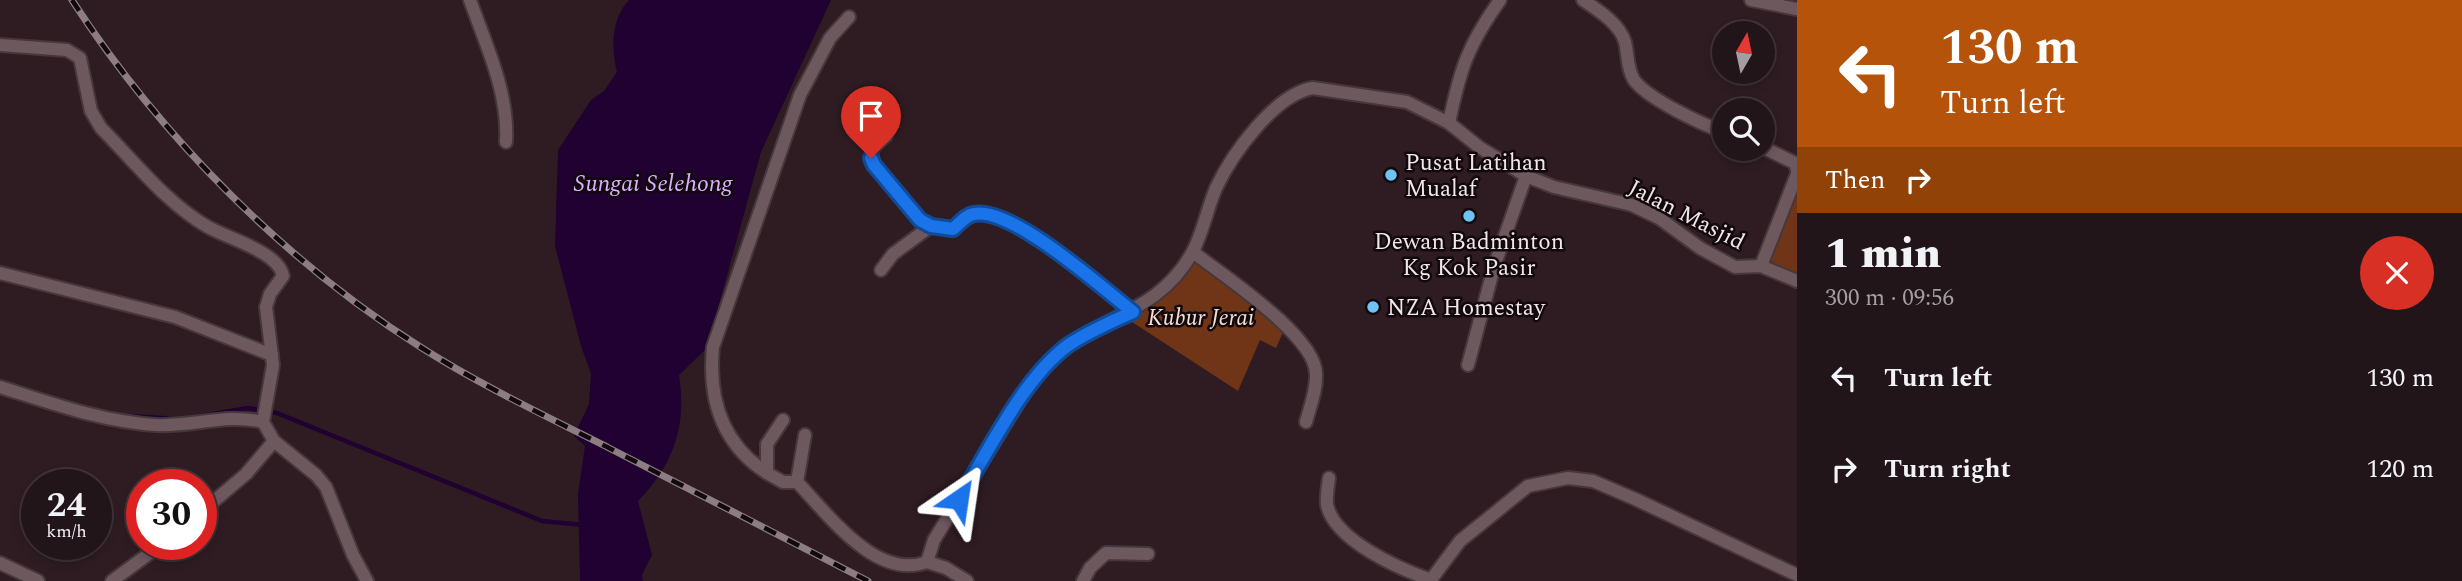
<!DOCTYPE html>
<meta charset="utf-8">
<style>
body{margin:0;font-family:Spectral,serif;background:#2e2227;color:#f1f3f6;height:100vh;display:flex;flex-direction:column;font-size:26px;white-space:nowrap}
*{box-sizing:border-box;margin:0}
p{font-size:23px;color:#a29fa2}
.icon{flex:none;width:38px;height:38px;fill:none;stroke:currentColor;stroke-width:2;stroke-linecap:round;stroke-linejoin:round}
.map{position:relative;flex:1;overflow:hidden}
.sheet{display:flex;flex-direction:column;background:#22151a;width:665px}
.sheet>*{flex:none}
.banner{background:#b45309;color:#fff;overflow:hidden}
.needle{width:46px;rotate:9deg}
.tools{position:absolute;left:1712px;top:21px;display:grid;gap:14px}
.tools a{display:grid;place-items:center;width:63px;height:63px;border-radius:50%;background:#22151a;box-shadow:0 4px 10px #0003,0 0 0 2px #3f3439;font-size:35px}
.speed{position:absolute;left:21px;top:469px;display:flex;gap:14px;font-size:35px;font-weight:700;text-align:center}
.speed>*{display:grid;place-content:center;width:91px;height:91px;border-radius:50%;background:#22151a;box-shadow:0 4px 10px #0003,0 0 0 2px #3f3439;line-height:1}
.speed small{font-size:18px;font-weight:400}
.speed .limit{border:10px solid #d22;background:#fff;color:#111}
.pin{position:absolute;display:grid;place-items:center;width:60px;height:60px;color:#fff;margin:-72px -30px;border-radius:50% 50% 50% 0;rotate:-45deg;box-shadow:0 0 7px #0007}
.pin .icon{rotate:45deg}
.me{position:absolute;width:77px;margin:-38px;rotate:32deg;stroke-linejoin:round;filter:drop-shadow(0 0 5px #0008)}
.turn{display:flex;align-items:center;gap:24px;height:147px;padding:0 28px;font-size:32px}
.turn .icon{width:91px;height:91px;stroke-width:2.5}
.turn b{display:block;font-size:49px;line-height:60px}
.then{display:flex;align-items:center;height:66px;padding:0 28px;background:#0003;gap:14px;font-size:26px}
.round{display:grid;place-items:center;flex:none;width:74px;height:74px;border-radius:37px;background:#2e2227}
.summary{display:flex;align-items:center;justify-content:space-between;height:119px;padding:0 28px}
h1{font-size:42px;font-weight:800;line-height:52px}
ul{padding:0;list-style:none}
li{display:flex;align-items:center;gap:21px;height:91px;padding:0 28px}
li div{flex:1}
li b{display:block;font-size:26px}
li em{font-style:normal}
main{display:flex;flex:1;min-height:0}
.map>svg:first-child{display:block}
.green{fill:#703516}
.water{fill:#200132}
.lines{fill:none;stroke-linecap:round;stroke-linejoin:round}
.stream{stroke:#200132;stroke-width:4.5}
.minor-casing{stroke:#46373d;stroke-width:16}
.minor{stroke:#6d585e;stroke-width:12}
.rail-casing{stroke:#8c7d82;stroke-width:7}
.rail{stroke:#11090c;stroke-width:4.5;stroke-dasharray:13;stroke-linecap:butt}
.route-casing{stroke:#114b97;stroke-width:18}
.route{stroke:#1a73e8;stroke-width:12}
.poi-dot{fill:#6fc2f4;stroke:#11090c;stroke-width:2.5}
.labels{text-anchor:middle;stroke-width:5;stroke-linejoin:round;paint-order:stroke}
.poi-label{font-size:23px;fill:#f2e6e9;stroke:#11090c;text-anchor:start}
.street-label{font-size:23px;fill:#f2e6e9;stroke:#11090c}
.park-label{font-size:23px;font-style:italic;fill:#f5ded3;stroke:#11090c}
.water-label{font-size:24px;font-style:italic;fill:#dbafff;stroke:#11090c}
</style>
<main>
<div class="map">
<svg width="1797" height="581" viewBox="0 0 1797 581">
<rect width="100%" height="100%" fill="#2e1c22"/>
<g class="green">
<polygon points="1797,182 1797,275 1769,263"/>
<polygon points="1193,260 1285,328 1276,348 1260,340 1238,391 1129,320 1159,300"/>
</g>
<path class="water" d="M629,0H831L761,152L707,348L679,375C687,426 674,464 638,501L652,555L642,575L643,581H580L578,494L585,446L574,436L589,404L591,374L581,346L555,246L558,150L591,100L604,91L617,72C611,48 611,19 629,0Z"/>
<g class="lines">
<g class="stream">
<polyline points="129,416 177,419"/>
<polyline points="189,418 248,408 277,413 542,521 584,525"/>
</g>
<defs>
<g id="minor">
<path d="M470,0C486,45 509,93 506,142"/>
<path d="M1583,0C1598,10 1620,24 1625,42C1628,54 1627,69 1634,80C1648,99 1701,124 1724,132"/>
<polyline points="1751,0 1797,9"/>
<path d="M0,45L67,50L80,58L91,111L101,128C134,161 167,204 208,227C227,238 279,252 283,276L270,294L266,307L273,365L263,422L274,441L316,475L326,487L353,555L367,581"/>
<path d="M1449,123C1460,69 1468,45 1500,0"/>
<path d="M886,136L872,149L871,161L920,220L931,226L953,229C959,224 966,215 974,214C1013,207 1102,288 1133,312"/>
<polyline points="1762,147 1795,163 1797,170"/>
<path d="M1193,252C1222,275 1316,336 1316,374C1317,389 1310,407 1306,422"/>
<polyline points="1761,266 1797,174"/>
<polyline points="881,270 893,254 931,226"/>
<polyline points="0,273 175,317 272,355"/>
<polyline points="1468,365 1494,267 1526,176"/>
<path d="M0,387C51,403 103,422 156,425C193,427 226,413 263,422"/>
<path d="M783,420L767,444V473L783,482H797C828,514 876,581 927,562L934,540C956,504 979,467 1001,431C1016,407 1030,381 1050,361C1095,315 1156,317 1192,253C1203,233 1207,209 1216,188C1232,154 1275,94 1313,88L1407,102L1449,123L1479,147L1526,176L1554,187L1632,205L1659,218L1700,248L1735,267L1761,266L1797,281"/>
<path d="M767,473C722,444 708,399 713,347L800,95L830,38L849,17"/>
<path d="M1329,478C1328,486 1326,497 1327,505C1335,541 1400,569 1431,580"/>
<polyline points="797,482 805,435"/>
<polyline points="201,512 246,474 274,441"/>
<polyline points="927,562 946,568 967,581"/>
<polyline points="0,563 38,581"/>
<polyline points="112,581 162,544"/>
<polyline points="1083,581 1090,568 1106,553 1148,554"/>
<polyline points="1430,581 1460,541 1528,486 1568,478 1593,481 1635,499 1797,575"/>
</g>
</defs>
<use href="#minor" class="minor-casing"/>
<use href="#minor" class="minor"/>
<defs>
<path id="rail" d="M72,0C160,136 285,262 422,348C482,386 546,416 609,448C695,492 782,537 868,581"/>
</defs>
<use href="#rail" class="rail-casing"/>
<use href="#rail" class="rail"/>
</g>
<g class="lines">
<defs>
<path id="route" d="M871,158L874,165L920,220L931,226L953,229C959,224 966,215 974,214C1013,207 1102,288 1133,312C1111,322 1087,332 1067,346C1022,380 989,451 959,499"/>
</defs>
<use href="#route" class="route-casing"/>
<use href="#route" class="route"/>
</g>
<g class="poi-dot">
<circle cx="1391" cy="175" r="7"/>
<circle cx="1469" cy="216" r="7"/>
<circle cx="1373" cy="307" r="7"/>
</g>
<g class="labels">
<g class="poi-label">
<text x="1405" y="170">Pusat Latihan<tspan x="1405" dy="26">Mualaf</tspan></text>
<text x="1469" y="249" text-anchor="middle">Dewan Badminton<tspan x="1469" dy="26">Kg Kok Pasir</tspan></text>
<text x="1387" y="315">NZA Homestay</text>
</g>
<g class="street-label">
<text transform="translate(1687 214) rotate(27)" y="8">Jalan Masjid</text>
</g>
<g class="park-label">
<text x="1201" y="325">Kubur Jerai</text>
</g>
<g class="water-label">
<text x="653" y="191">Sungai Selehong</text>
</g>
</g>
</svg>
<div class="tools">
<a><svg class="needle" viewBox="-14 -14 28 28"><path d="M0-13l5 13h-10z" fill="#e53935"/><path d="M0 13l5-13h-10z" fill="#a29fa2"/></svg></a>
<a><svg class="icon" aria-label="search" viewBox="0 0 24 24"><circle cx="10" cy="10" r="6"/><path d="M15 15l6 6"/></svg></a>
</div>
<div class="speed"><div>24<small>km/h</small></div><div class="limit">30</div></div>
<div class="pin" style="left:871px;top:158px;background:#d93025"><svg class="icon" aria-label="arrive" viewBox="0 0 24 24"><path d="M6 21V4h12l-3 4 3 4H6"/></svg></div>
<svg class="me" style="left:959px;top:499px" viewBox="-20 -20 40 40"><path d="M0-17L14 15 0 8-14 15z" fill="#1a73e8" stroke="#fff" stroke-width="4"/></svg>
</div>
<section class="sheet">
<div class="banner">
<div class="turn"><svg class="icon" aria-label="left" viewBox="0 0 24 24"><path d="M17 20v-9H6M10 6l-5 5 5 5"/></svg><div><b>130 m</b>Turn left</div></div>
<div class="then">Then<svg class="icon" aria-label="right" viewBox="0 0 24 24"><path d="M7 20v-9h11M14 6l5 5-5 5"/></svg></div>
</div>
<div class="summary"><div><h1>1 min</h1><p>300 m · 09:56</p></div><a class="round" style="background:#d93025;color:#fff"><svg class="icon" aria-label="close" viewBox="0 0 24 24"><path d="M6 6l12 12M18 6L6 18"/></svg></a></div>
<ul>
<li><svg class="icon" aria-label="left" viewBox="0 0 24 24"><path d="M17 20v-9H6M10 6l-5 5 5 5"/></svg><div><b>Turn left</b></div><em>130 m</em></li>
<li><svg class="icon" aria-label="right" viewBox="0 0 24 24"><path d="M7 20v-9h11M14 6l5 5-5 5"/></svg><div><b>Turn right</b></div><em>120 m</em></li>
</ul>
</section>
</main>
